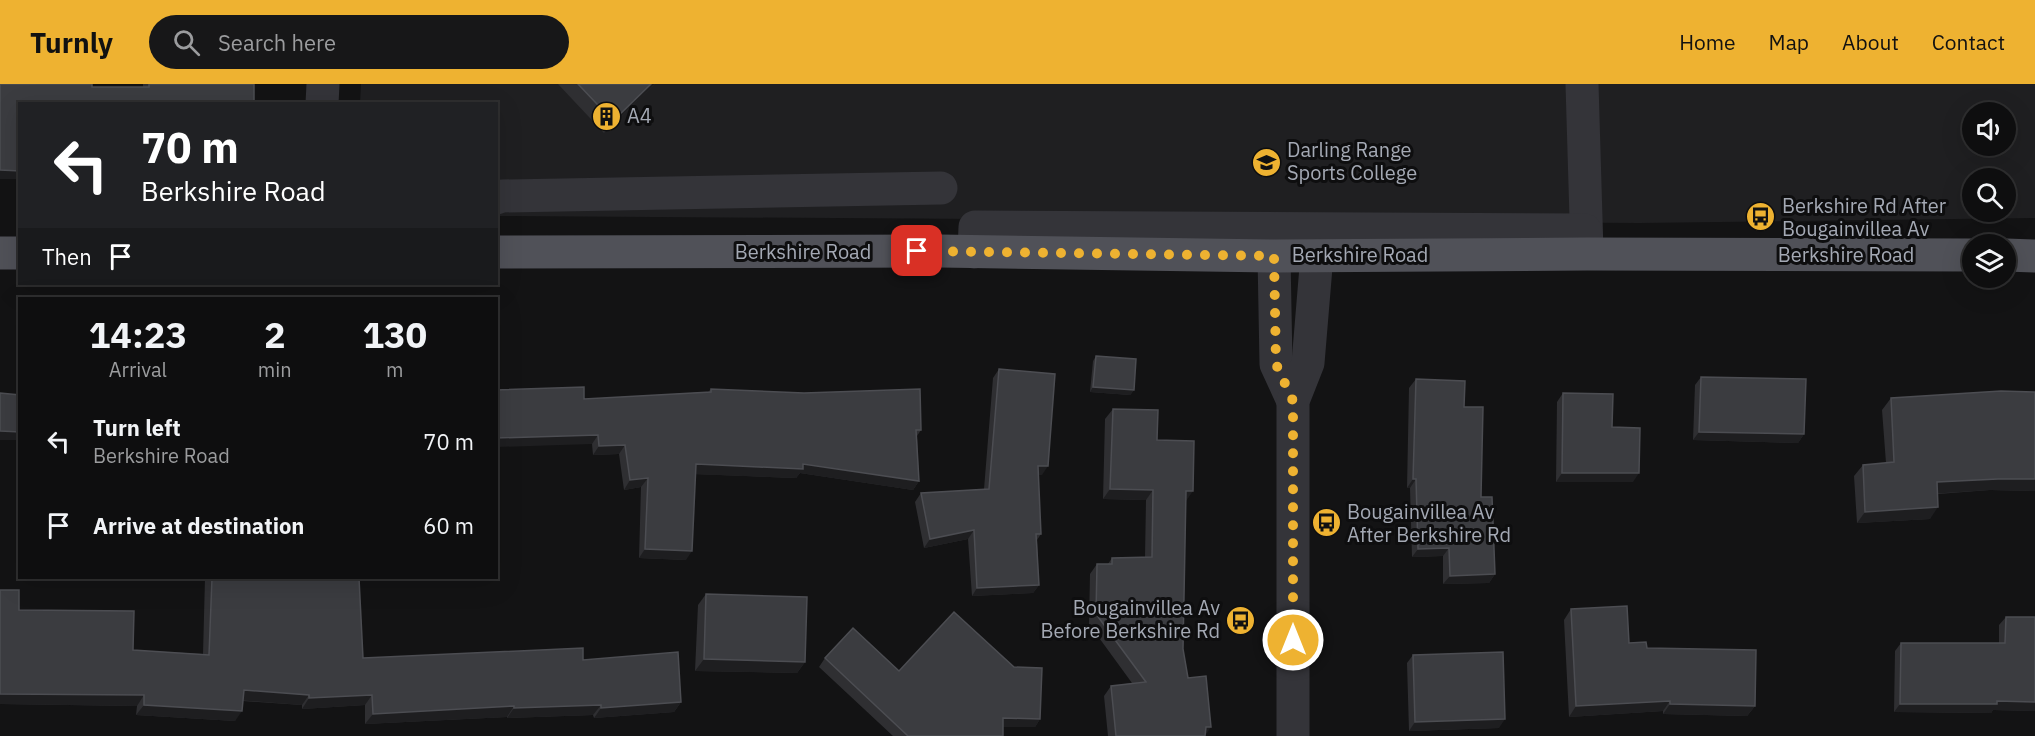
<!DOCTYPE html>
<style>
body{margin:0;font-family:"IBM Plex Sans",sans-serif;background:#171718;color:#f1f3f6;height:100vh;display:flex;flex-direction:column;font-size:22px;white-space:nowrap}
*{box-sizing:border-box;margin:0}
p{font-size:20px;color:#9b9c9e}
.icon{flex:none;width:33px;height:33px;fill:none;stroke:currentColor;stroke-width:2;stroke-linecap:round;stroke-linejoin:round}
.map{position:relative;flex:1;overflow:hidden}
.details{position:absolute;left:18px;top:213px;width:480px;height:282px;display:flex;flex-direction:column;background:#0e0e0f;border-radius:0px;box-shadow:0 6px 24px #0002,0 0 0 2px #2e2e2f}
.details>*{flex:none}
.hud{position:absolute;left:18px;top:18px;width:480px;height:183px;border-radius:0px;box-shadow:0 6px 24px #0002,0 0 0 2px #2e2e2f;background:#202124;color:#fff;overflow:hidden}
.controls{position:absolute;left:1962px;top:18px;display:grid;gap:12px}
.controls a{display:grid;place-items:center;width:54px;height:54px;border-radius:50%;background:#0e0e0f;box-shadow:0 6px 24px #0002,0 0 0 2px #2e2e2f;font-size:30px}
.pin{position:absolute;display:grid;place-items:center;width:51px;height:51px;color:#fff;margin:-26px;border-radius:12px;box-shadow:0 3px 9px #0006}
.me{position:absolute;width:66px;margin:-33px;rotate:0deg;stroke-linejoin:round;filter:drop-shadow(0 0 4px #0008)}
.turn{display:flex;align-items:center;gap:21px;height:126px;padding:0 24px;font-size:27px}
.turn .icon{width:78px;height:78px;stroke-width:2.5}
.turn b{display:block;font-size:42px;line-height:51px}
.then{display:flex;align-items:center;height:57px;padding:0 24px;background:#0003;gap:12px;font-size:22px}
.eta{display:flex;justify-content:space-evenly;align-items:center;height:102px;text-align:center}
.eta b{font-size:36px;font-weight:700;line-height:42px}
ul{padding:0;list-style:none}
li{display:flex;align-items:center;gap:18px;height:84px;padding:0 24px}
li div{flex:1}
li b{display:block;font-size:22px}
li em{font-style:normal}
header{display:flex;align-items:center;gap:36px;box-sizing:border-box;height:84px;padding:0 30px;background:#eeb231;color:#111}
header strong{font-size:28px}
nav{display:flex;gap:33px;margin-inline-start:auto;font-size:21px}
.search{width:420px;height:54px;background:#171718;display:flex;align-items:center;gap:15px;box-sizing:border-box;padding:0 21px;border-radius:33px;color:#9b9c9e;font-size:22px}
.map>svg:first-child{display:block}
.built{fill:#1f1f21;fill-rule:evenodd}
.lines{fill:none;stroke-linecap:round;stroke-linejoin:round}
.minor{stroke:#343439;stroke-width:33}
.major{stroke:#505158;stroke-width:33}
.wall{fill:#2f2f32}
.shaded-wall{fill:#1e1e20}
.building{fill:#3b3c40;stroke:#4c4d52;stroke-width:1.5}
.route{stroke:#eeb231;stroke-width:10;stroke-dasharray:0 18}
.labels{text-anchor:middle;stroke-width:6;stroke-linejoin:round;paint-order:stroke}
.poi-label{font-size:20px;fill:#a4a9b4;stroke:#0e0e0f;text-anchor:start}
.street-label{font-size:20px;fill:#a4a9b4;stroke:#0e0e0f}
</style>
<header>
<strong>Turnly</strong>
<div class="search"><svg class="icon" aria-label="search" viewBox="0 0 24 24"><circle cx="10" cy="10" r="6"/><path d="M15 15l6 6"/></svg>Search here</div>
<nav><a>Home</a><a>Map</a><a>About</a><a>Contact</a></nav>
</header>
<div class="map">
<svg width="2035" height="652" viewBox="0 0 2035 652">
<rect width="100%" height="100%" fill="#131314"/>
<path class="built" d="M361,0H2035V134L1639,139L497,132L496,20H360ZM1972,28H2006V62H1972ZM1972,94H2006V128H1972Z"/>
<g class="lines">
<g class="minor">
<polyline points="1582,0 1587,168"/>
<polyline points="322,20 323,0"/>
<polyline points="496,114 502,112 941,104"/>
<polyline points="974,168 975,143 1585,146"/>
<polyline points="1274,172 1276,280 1293,317"/>
<polyline points="1293,652 1293,317 1308,279 1317,171"/>
</g>
<g class="major">
<polyline points="496,168 940,167 1274,172 1587,170 1972,171"/>
<polyline points="0,169 20,169"/>
<polyline points="2006,171 2035,172"/>
</g>
</g>
<g class="wall">
<polygon points="0,0 92,0 92,3 143,3 143,0 254,0 254,20 20,20 20,95 0,95"/>
<polygon points="558,0 655,0 604,49"/>
<polygon points="1096,272 1134,306 1130,311 1090,308 1093,277"/>
<polygon points="999,285 1042,391 1038,390 1041,450 1037,456 1039,501 1033,509 972,512 968,455 924,464 915,418 921,409 984,405 993,294"/>
<polygon points="1701,293 1804,350 1798,359 1693,356 1695,301"/>
<polygon points="1416,295 1464,323 1495,490 1489,499 1443,500 1443,472 1412,473 1410,404 1407,404 1409,304"/>
<polygon points="711,305 921,346 917,352 919,397 913,406 800,389 796,394 695,390 686,476 639,474 641,403 624,406 619,370 593,371 592,360 584,315 708,308"/>
<polygon points="2035,308 2035,407 1990,406 1938,410 1930,435 1857,439 1854,392 1863,381 1886,379 1882,326 1891,314"/>
<polygon points="1563,309 1612,343 1633,398 1556,398 1557,318"/>
<polygon points="1113,325 1157,356 1186,417 1183,565 1188,594 1205,652 1108,652 1104,612 1111,602 1132,599 1089,540 1090,490 1097,480 1108,480 1112,474 1145,473 1146,416 1103,415 1105,335"/>
<polygon points="205,494 359,494 363,574 583,576 681,618 674,628 594,634 593,631 507,634 507,633 365,640 365,621 302,625 302,621 243,617 235,637 136,631 137,622 0,620 0,506 19,526 133,566 203,570"/>
<polygon points="706,510 805,578 797,589 695,587 698,521"/>
<polygon points="1571,525 1629,559 1647,564 1755,622 1747,632 1663,630 1663,627 1569,633 1564,536"/>
<polygon points="2006,533 2035,533 2035,627 1993,626 1991,629 1894,628 1895,567 1901,559 1999,559 1999,541"/>
<polygon points="1413,571 1499,644 1409,647 1407,579"/>
<polygon points="825,574 899,587 1040,635 1035,643 1003,643 1003,652 893,652 819,583"/>
</g>
<g class="shaded-wall">
<polygon points="651,0 655,0 604,49 613,37"/>
<polygon points="0,86 20,87 20,95 0,95"/>
<polygon points="1093,303 1134,306 1130,311 1090,308"/>
<polygon points="0,347 20,348 20,356 0,356"/>
<polygon points="1699,348 1804,350 1798,359 1693,356"/>
<polygon points="598,351 592,360 496,363 496,354"/>
<polygon points="625,361 619,370 593,371 599,362"/>
<polygon points="696,380 803,380 919,397 913,406 800,389 796,394 689,390"/>
<polygon points="1038,382 1048,382 1042,391 1032,390"/>
<polygon points="1562,389 1639,389 1633,398 1556,398"/>
<polygon points="648,394 641,403 624,406 630,396"/>
<polygon points="1413,395 1416,395 1410,404 1407,404"/>
<polygon points="1998,395 2035,395 2035,407 1990,406 1929,410 1937,398"/>
<polygon points="1110,405 1153,406 1146,416 1103,415"/>
<polygon points="1186,407 1193,407 1186,417"/>
<polygon points="1938,423 1930,435 1857,439 1865,428"/>
<polygon points="974,446 968,455 924,464 930,455"/>
<polygon points="1449,464 1443,472 1412,473 1418,465"/>
<polygon points="645,465 692,467 686,476 639,474"/>
<polygon points="1495,490 1489,499 1443,500 1450,492"/>
<polygon points="1039,501 1033,509 972,512 977,504"/>
<polygon points="704,575 805,578 797,589 695,587"/>
<polygon points="244,606 309,611 302,621 237,616"/>
<polygon points="0,610 144,611 137,622 0,620"/>
<polygon points="372,611 365,621 302,625 309,614"/>
<polygon points="1670,617 1663,627 1569,633 1576,622"/>
<polygon points="1997,617 2035,618 2035,627 1993,626 1991,629 1894,628 1900,620"/>
<polygon points="681,618 674,628 594,634 601,624"/>
<polygon points="1670,620 1755,622 1747,632 1663,630"/>
<polygon points="144,621 242,627 235,637 136,631"/>
<polygon points="601,621 593,631 507,634 514,624"/>
<polygon points="514,622 507,633 365,640 373,630"/>
<polygon points="1003,634 1040,635 1035,643 997,643"/>
<polygon points="1505,635 1499,644 1409,647 1415,638"/>
<polygon points="1206,643 1211,643 1205,652"/>
</g>
<g class="building">
<polygon points="0,0 92,0 92,3 149,3 149,0 254,0 254,20 20,20 20,87 0,86"/>
<polygon points="578,0 651,0 613,37"/>
<polygon points="1096,272 1136,275 1134,306 1093,303"/>
<polygon points="999,285 1055,290 1048,382 1038,382 1041,450 1036,450 1039,501 977,504 974,446 930,455 921,409 989,405"/>
<polygon points="1701,293 1806,295 1804,350 1699,348"/>
<polygon points="1416,295 1465,297 1464,323 1483,323 1481,413 1492,413 1495,490 1450,492 1449,464 1418,465 1416,395 1413,395"/>
<polygon points="584,303 584,315 711,308 711,305 804,309 920,305 921,346 916,346 919,397 803,380 803,385 696,380 692,467 645,465 648,394 630,396 625,361 599,362 598,351 496,354 496,306"/>
<polygon points="2001,307 2035,308 2035,395 1998,395 1937,398 1938,423 1865,428 1863,381 1894,378 1891,314"/>
<polygon points="0,309 20,311 20,348 0,347"/>
<polygon points="1563,309 1613,310 1612,343 1640,344 1639,389 1562,389"/>
<polygon points="1113,325 1158,326 1157,356 1194,357 1193,407 1186,407 1183,565 1188,594 1206,592 1211,643 1206,643 1205,652 1116,652 1111,602 1146,598 1096,530 1097,480 1112,480 1112,474 1152,473 1153,406 1110,405"/>
<polygon points="212,494 359,494 363,574 583,564 583,576 678,568 681,618 601,624 601,621 514,624 514,622 373,630 372,611 309,614 309,611 244,606 242,627 144,621 144,611 0,610 0,506 19,506 19,526 134,527 133,566 209,571"/>
<polygon points="706,510 807,513 805,578 704,575"/>
<polygon points="1627,522 1629,559 1646,558 1647,564 1756,566 1755,622 1670,620 1670,617 1576,622 1571,525"/>
<polygon points="954,528 1014,583 1042,584 1040,635 1003,634 1003,652 908,652 825,574 853,544 899,587"/>
<polygon points="2006,533 2035,533 2035,618 1997,617 1997,620 1900,620 1901,559 2005,559"/>
<polygon points="1503,568 1505,635 1415,638 1413,571"/>
</g>
<g class="lines">
<polyline class="route" points="917,167 1274,172 1276,280 1293,317 1293,556"/>
</g>
<defs>
<symbol id="building-disc" viewBox="-11 -11 22 22"><circle r="9.5" fill="#eeb231" stroke="#0e0e0f"/><path d="M-4-6H4V6H1V3H-1V6H-4ZM-2.5-4.3h1.7v1.8h-1.7ZM.8-4.3h1.7v1.8H.8ZM-2.5-1h1.7V.8h-1.7ZM.8-1h1.7V.8H.8Z" fill="#111"/></symbol>
<symbol id="school-disc" viewBox="-11 -11 22 22"><circle r="9.5" fill="#eeb231" stroke="#0e0e0f"/><path d="M0-5L7-2L0 1L-7-2ZM-4 1L0 2.5L4 1V4Q0 6-4 4Z" fill="#111"/></symbol>
<symbol id="bus-disc" viewBox="-11 -11 22 22"><circle r="9.5" fill="#eeb231" stroke="#0e0e0f"/><path d="M-5-6H5V4H4V6H2V4H-2V6H-4V4H-5ZM-3.5-4V0h7V-4ZM-3.5 1.2v1.5H-2V1.2ZM2 1.2v1.5H3.5V1.2Z" fill="#111"/></symbol>
</defs>
<g fill-rule="evenodd">
<use href="#building-disc" x="590" y="16" width="33" height="33"/>
<use href="#school-disc" x="1250" y="62" width="33" height="33"/>
<use href="#bus-disc" x="1744" y="116" width="33" height="33"/>
<use href="#bus-disc" x="1310" y="422" width="33" height="33"/>
<use href="#bus-disc" x="1224" y="520" width="33" height="33"/>
</g>
<g class="labels">
<g class="poi-label">
<text x="627" y="39">A4</text>
<text x="1287" y="73">Darling Range<tspan x="1287" dy="23">Sports College</tspan></text>
<text x="1782" y="129">Berkshire Rd After<tspan x="1782" dy="23">Bougainvillea Av</tspan></text>
<text x="1347" y="435">Bougainvillea Av<tspan x="1347" dy="23">After Berkshire Rd</tspan></text>
<text x="1220" y="531" text-anchor="end">Bougainvillea Av<tspan x="1220" dy="23">Before Berkshire Rd</tspan></text>
</g>
<g class="street-label">
<text x="803" y="175">Berkshire Road</text>
<text x="1360" y="178">Berkshire Road</text>
<text x="1846" y="178">Berkshire Road</text>
</g>
</g>
</svg>
<div class="controls">
<a><svg class="icon" aria-label="sound" viewBox="0 0 24 24"><path d="M4 9h4l5-4v14l-5-4H4zM17 9q2 3 0 6"/></svg></a>
<a><svg class="icon" aria-label="search" viewBox="0 0 24 24"><circle cx="10" cy="10" r="6"/><path d="M15 15l6 6"/></svg></a>
<a><svg class="icon" aria-label="layers" viewBox="0 0 24 24"><path d="M12 4l9 5-9 5-9-5zM3 14l9 5 9-5"/></svg></a>
</div>
<div class="pin" style="left:917px;top:167px;background:#d93025"><svg class="icon" aria-label="arrive" viewBox="0 0 24 24"><path d="M6 21V4h12l-3 4 3 4H6"/></svg></div>
<svg class="me" style="left:1293px;top:556px" viewBox="-20 -20 40 40"><circle r="17" fill="#eeb231" stroke="#fff" stroke-width="3"/><path d="M0-11L8 9 0 5-8 9z" fill="#fff"/></svg>
<div class="hud">
<div class="turn"><svg class="icon" aria-label="left" viewBox="0 0 24 24"><path d="M17 20v-9H6M10 6l-5 5 5 5"/></svg><div><b>70 m</b>Berkshire Road</div></div>
<div class="then">Then<svg class="icon" aria-label="arrive" viewBox="0 0 24 24"><path d="M6 21V4h12l-3 4 3 4H6"/></svg></div>
</div>
<section class="details">
<div class="eta">
<div><b>14:23</b><p>Arrival</p></div>
<div><b>2</b><p>min</p></div>
<div><b>130</b><p>m</p></div>
</div>
<ul>
<li><svg class="icon" aria-label="left" viewBox="0 0 24 24"><path d="M17 20v-9H6M10 6l-5 5 5 5"/></svg><div><b>Turn left</b><p>Berkshire Road</p></div><em>70 m</em></li>
<li><svg class="icon" aria-label="arrive" viewBox="0 0 24 24"><path d="M6 21V4h12l-3 4 3 4H6"/></svg><div><b>Arrive at destination</b></div><em>60 m</em></li>
</ul>
</section>
</div>
